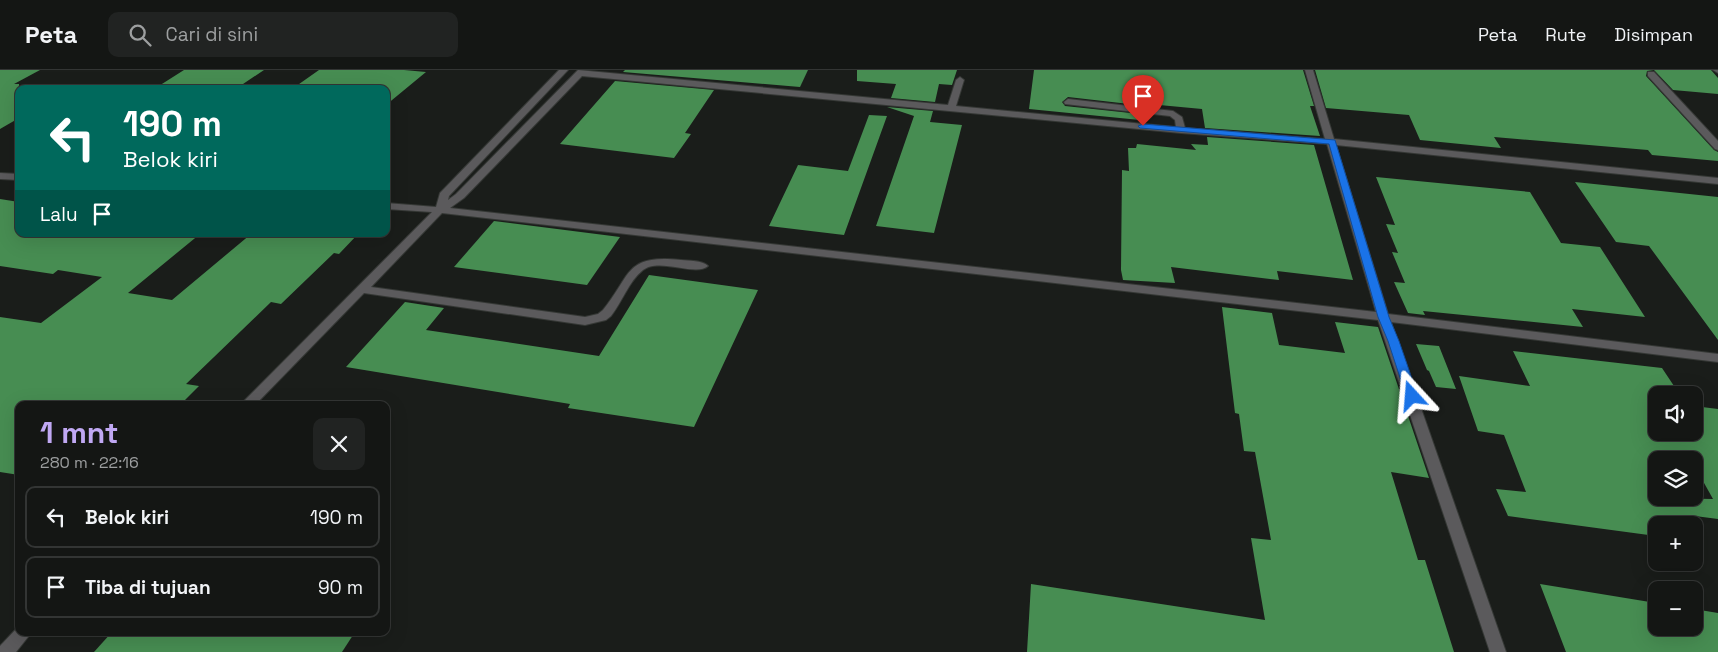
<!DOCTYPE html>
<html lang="id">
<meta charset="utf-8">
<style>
body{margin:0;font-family:"Space Grotesk",sans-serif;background:#212322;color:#f1f3f6;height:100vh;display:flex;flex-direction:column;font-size:19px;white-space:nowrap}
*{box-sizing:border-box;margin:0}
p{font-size:16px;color:#9d9fa0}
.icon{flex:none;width:28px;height:28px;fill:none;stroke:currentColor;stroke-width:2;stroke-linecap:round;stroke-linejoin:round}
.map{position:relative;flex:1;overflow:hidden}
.drawer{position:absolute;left:15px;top:331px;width:375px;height:235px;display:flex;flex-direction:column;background:#141614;border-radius:10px;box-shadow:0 5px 20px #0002,0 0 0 1px #333534}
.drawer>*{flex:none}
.hud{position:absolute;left:15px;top:15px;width:375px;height:152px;border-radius:10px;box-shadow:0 5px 20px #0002,0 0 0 1px #333534;background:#00695c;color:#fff;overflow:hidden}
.buttons{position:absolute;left:1648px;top:316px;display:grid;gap:10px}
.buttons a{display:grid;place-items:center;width:55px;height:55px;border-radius:10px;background:#141614;box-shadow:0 5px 20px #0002,0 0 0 1px #333534;font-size:25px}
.pin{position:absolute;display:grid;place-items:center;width:42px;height:42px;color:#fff;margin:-51px -21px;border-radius:50% 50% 50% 0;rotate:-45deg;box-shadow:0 0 5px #0007}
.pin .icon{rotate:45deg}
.me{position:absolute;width:55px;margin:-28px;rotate:341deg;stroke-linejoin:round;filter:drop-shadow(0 0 4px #0008)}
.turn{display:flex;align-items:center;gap:18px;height:105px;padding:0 25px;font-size:22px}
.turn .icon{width:65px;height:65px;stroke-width:2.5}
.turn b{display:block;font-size:35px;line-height:42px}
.then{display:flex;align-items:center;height:48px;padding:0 25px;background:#0003;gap:10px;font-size:19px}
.round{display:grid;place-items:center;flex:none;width:52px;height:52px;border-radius:10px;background:#212322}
.overview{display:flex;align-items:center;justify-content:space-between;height:85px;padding:0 25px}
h1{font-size:30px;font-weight:800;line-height:38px;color:#c0a8f3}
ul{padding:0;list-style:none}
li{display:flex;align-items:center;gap:15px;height:62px;margin:0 10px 8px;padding:0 15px;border:2px solid #333534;border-radius:10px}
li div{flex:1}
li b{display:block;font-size:19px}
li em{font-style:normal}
header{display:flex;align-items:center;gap:30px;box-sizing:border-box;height:70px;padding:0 25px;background:#141614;border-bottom:1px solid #333534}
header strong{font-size:24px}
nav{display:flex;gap:28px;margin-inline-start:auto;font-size:18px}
.search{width:350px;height:45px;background:#212322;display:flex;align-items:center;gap:12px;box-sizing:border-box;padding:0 18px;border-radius:10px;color:#9d9fa0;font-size:19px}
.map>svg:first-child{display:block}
.building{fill:#478d52;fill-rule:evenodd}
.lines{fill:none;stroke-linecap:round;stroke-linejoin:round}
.minor-casing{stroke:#353835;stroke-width:2}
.minor{fill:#5b5a5c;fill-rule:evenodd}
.route{fill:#1a73e8;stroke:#114b97}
</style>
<header>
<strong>Peta</strong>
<div class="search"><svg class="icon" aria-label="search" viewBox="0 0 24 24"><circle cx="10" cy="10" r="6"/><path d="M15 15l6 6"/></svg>Cari di sini</div>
<nav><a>Peta</a><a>Rute</a><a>Disimpan</a></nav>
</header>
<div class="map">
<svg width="1718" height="582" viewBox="0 0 1718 582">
<rect width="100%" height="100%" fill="#1a1d1a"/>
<g class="building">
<polygon points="0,0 40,0 14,14 19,14 19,48 0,59"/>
<polygon points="184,0 264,0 243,14 242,19 154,19"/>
<polygon points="319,0 404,0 426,2 386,35 386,19 292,19"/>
<polygon points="625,0 808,0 800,17 623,2"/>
<polygon points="857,0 957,0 952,15 939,14 935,32 891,28 896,14 857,11"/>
<polygon points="1034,0 1303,0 1314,36 1310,36 1320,66 1205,58 1202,39 1138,33 1138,35 1068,27 1062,32 1065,36 1140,44 1140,50 1029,39"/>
<polygon points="1315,0 1711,0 1718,8 1718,24 1673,20 1654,0 1647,1 1646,6 1714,80 1718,82 1718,91 1652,85 1648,80 1494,67 1501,78 1420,70 1409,45 1326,38"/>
<polygon points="615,11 714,20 685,63 691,64 674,88 560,74"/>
<polygon points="887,37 933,41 930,52 962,55 934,163 876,156 914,46"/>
<polygon points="869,45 887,46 844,165 769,156 798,95 848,101"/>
<polygon points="1207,67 1314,75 1353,210 1277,201 1279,210 1171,197 1175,213 1123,210 1121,200 1122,100 1129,101 1128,78 1136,78 1137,74 1196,80 1191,74 1208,75"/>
<polygon points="1376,107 1530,122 1561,173 1600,177 1645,247 1572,239 1583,257 1423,241 1425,245 1408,243 1394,212 1405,213 1392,182 1398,183 1386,154 1395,155"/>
<polygon points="1575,112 1718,127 1718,270 1649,176 1616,172"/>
<polygon points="0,129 19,132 19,164 200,164 128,223 172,230 251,164 358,164 339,184 334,183 281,234 271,232 186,314 199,316 180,335 19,335 19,405 0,402 0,247 41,253 102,207 58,200 53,204 0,196"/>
<polygon points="494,151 620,167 587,215 454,197"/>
<polygon points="649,205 758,220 694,357 568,338 570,334 346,297 405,232 444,238 426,260 599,286"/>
<polygon points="1222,237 1272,243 1279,275 1345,283 1335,252 1378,257 1429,408 1391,402 1418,490 1425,490 1454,582 1027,582 1031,514 1265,550 1251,468 1271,470 1255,382 1244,381 1239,344 1235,343"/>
<polygon points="1416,274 1439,276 1456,319 1436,317 1429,301 1427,300"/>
<path d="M1513,281L1662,298L1680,325H1656V362H1694V336L1718,339V449L1695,446L1701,455H1656V466L1508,446L1496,419L1526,422L1504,365L1478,361L1459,306L1530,316ZM1656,390H1694V395L1713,429L1656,428Z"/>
<polygon points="1540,514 1656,533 1656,558 1694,558 1694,539 1718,543 1718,582 1566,582"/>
<polygon points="112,562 355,562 342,582 94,582"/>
</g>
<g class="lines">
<defs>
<g id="minor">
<path d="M559,0H568L449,126L448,130L456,124L578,0L948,35L956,10L960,7L964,10L956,36L1176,57L1175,50L1170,46L1065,34L1064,32L1068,29L1173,41L1182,47L1185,58L1325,69L1305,0H1313L1334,69L1718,108V114L1336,75L1388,244L1718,284V292L1391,252L1506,582H1490L1378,250L442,143L371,217L585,247L598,244L603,240C632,204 625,184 681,190C689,191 702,190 708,196C696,207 659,187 643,200C629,211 622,232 611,246L606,250L585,255L364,223L255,335H240L432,142L386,139V133L436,137L440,123ZM582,6L1181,63L1327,74L1376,242L450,138L464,128Z"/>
<polygon points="1713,0 1718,0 1718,3"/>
<polygon points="1648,2 1654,2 1718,71 1718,80 1715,79 1648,6"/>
<polygon points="0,103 19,104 19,110 0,109"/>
<polygon points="18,557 19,562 32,562 16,582 0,582 0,576"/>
</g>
</defs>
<use href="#minor" class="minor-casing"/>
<use href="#minor" class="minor"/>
</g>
<polygon class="route" points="1143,54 1335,70 1389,247 1399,271 1418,326 1416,329 1412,330 1406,326 1388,271 1378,247 1329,74 1140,58 1138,56"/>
</svg>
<div class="buttons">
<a><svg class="icon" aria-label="sound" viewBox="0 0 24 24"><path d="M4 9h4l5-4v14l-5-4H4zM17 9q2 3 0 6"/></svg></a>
<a><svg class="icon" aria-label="layers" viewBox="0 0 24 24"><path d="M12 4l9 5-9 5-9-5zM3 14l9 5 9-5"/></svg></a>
<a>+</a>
<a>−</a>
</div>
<div class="pin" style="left:1143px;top:56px;background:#d93025"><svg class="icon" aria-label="arrive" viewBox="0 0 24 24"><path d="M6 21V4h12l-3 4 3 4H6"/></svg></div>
<svg class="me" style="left:1412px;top:326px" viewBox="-20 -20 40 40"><path d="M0-17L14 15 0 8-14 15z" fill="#1a73e8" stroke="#fff" stroke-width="4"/></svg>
<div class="hud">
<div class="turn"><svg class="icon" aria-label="left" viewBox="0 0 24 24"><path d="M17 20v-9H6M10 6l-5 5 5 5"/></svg><div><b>190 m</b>Belok kiri</div></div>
<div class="then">Lalu<svg class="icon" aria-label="arrive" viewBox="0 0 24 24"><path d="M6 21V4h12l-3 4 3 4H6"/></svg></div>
</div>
<section class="drawer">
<div class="overview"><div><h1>1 mnt</h1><p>280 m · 22:16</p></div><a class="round"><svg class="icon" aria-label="close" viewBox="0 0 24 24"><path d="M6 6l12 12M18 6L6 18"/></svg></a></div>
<ul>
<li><svg class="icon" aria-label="left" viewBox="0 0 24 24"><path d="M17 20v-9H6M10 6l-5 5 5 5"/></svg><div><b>Belok kiri</b></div><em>190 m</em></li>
<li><svg class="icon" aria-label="arrive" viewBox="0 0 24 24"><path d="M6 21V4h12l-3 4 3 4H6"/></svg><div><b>Tiba di tujuan</b></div><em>90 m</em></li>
</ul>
</section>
</div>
